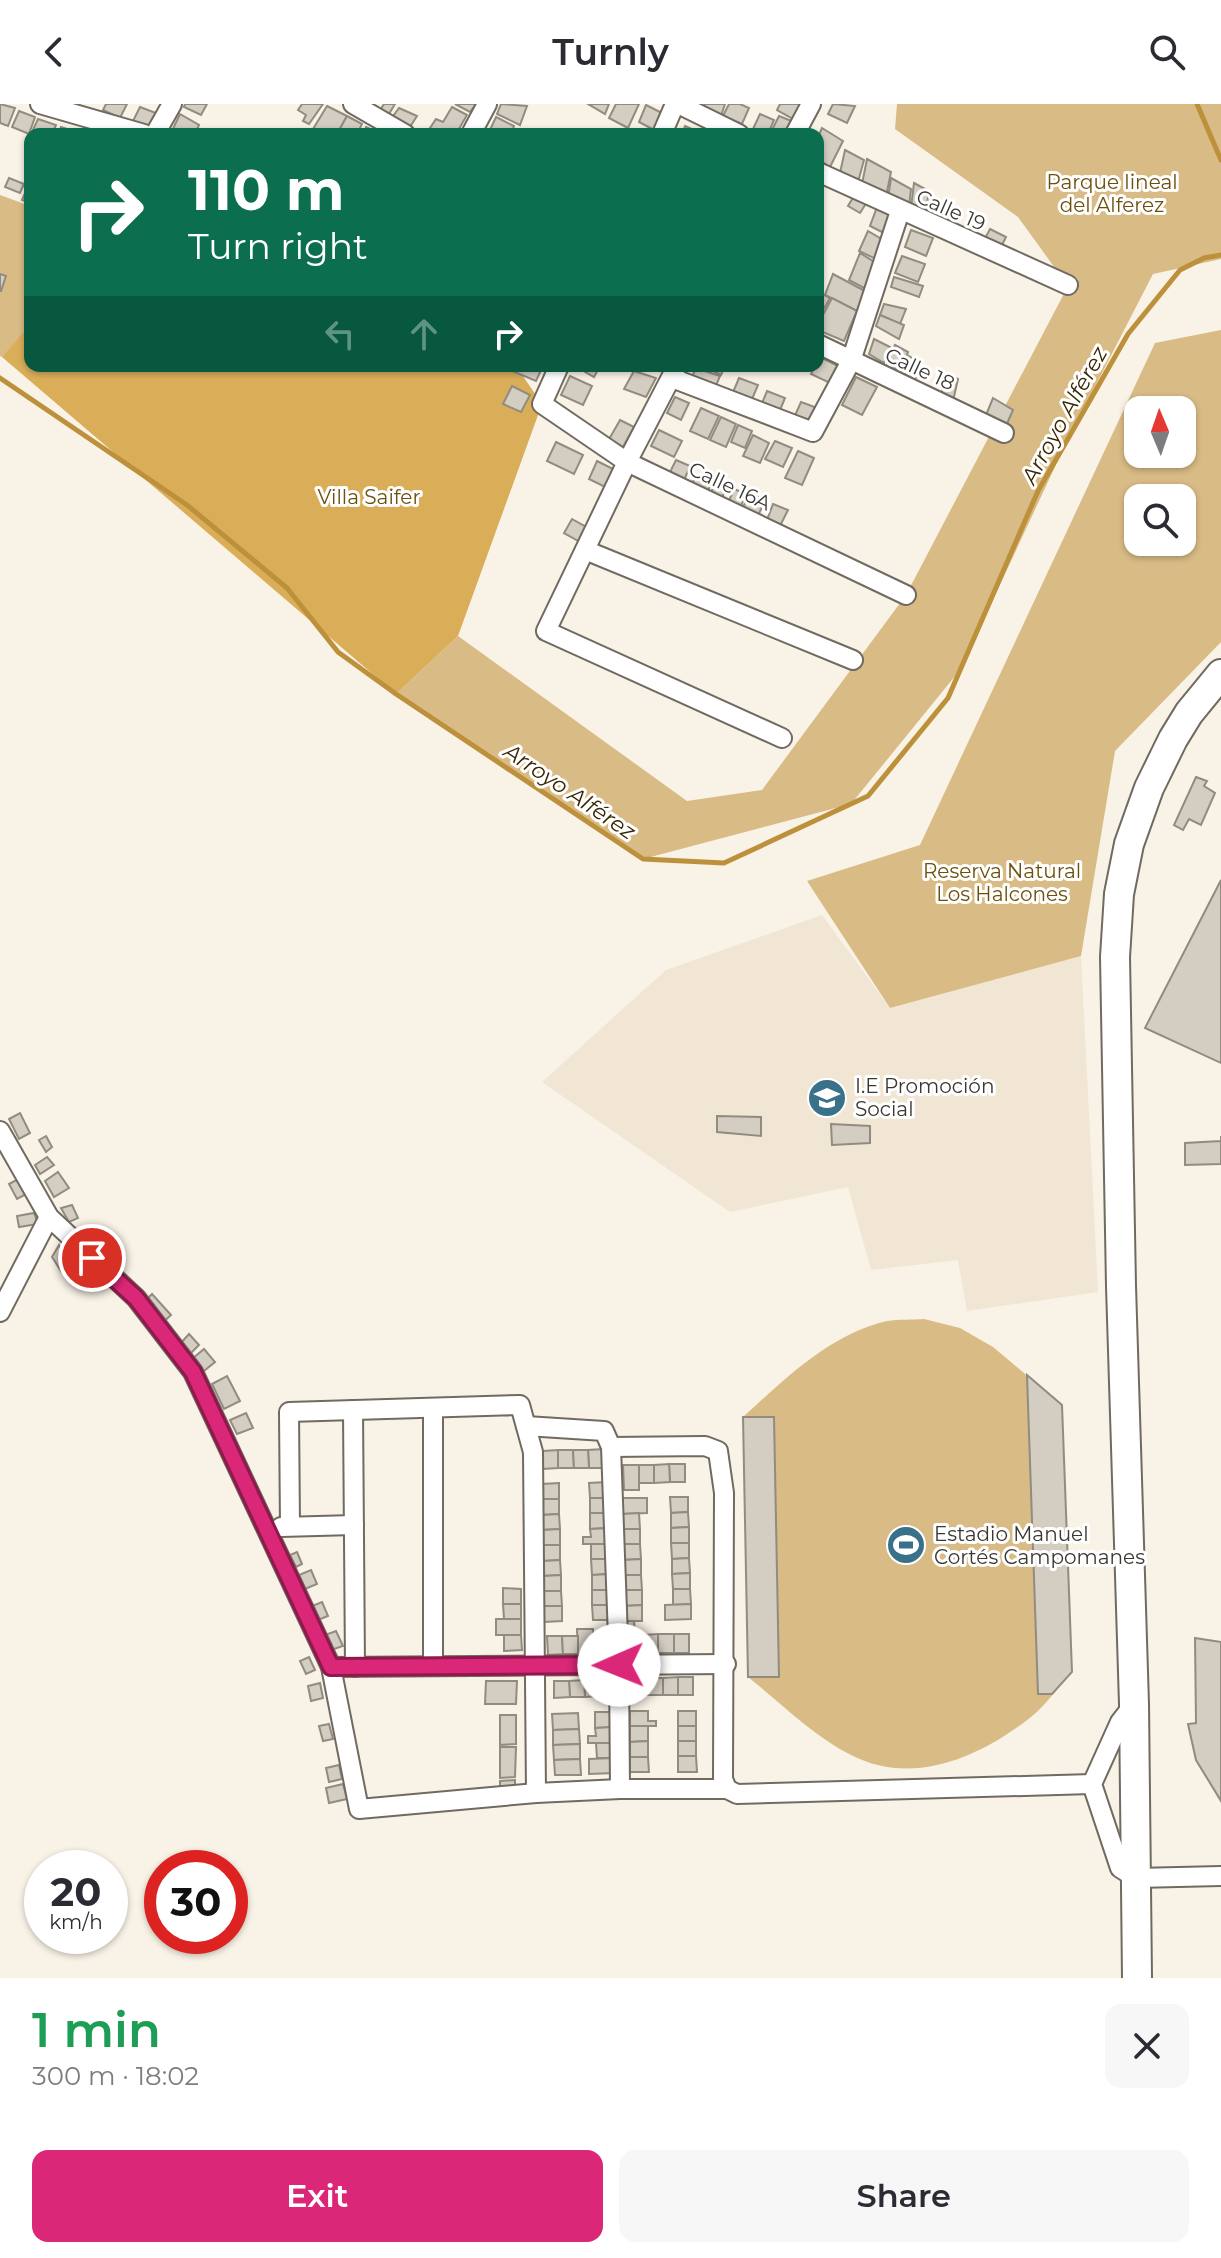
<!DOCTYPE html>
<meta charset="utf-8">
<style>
body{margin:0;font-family:Montserrat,sans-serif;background:#f7f7f7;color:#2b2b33;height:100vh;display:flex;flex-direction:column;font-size:30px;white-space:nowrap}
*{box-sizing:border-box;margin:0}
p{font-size:26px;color:#7c7c81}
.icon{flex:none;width:44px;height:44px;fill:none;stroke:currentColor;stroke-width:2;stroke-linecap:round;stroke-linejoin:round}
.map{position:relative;height:1874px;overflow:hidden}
.details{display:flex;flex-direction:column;background:#fff;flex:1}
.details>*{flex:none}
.banner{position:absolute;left:24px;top:24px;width:800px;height:244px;border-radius:16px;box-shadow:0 2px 6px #0004;background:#0b6e4f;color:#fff;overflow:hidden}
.needle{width:52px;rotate:358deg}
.fabs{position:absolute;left:1124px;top:292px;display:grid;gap:16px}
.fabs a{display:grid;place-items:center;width:72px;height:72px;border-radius:16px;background:#fff;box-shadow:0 2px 6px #0004;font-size:40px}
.speed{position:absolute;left:24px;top:1746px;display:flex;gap:16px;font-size:40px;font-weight:700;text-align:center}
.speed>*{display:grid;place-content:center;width:104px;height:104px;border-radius:50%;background:#fff;box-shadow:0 2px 6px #0004;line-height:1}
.speed small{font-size:20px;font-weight:400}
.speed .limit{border:12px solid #d22;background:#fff;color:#111}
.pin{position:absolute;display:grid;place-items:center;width:68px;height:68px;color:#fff;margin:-34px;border:4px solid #fff;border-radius:50%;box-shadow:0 2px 8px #0007}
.me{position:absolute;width:88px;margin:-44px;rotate:269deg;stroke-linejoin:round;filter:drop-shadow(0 0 6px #0008)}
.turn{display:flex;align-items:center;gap:28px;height:168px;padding:0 32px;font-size:36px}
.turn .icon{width:104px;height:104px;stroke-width:2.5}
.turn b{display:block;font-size:56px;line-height:68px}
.lanes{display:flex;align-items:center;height:76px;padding:0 32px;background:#0003;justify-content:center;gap:40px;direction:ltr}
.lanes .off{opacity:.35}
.round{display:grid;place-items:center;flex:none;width:84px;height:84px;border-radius:16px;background:#f7f7f7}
.summary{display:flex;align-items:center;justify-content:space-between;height:136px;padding:0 32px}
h1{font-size:48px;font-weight:600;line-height:60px;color:#1e9e55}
.action{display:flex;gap:16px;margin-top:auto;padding:16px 32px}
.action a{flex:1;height:92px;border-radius:16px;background:#db2777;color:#fff;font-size:32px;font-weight:600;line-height:92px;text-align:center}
.action a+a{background:#f7f7f7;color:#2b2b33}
header{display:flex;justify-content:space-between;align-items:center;height:104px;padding:0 32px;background:#fff;font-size:36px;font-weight:600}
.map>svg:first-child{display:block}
.built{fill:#f1e6d4}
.green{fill:#d9bb85;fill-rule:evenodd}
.forest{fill:#daae59}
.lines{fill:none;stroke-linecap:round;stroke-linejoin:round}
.stream{stroke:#bd913b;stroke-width:5}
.building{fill:#d4cdc2;stroke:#918b80;stroke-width:2}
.minor-casing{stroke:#706a60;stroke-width:22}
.primary-casing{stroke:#706a60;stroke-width:32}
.minor{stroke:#fff;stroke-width:18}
.primary{stroke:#fff;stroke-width:28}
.route-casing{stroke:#8e194d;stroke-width:20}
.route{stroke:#db2777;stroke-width:14}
.labels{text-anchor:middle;stroke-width:6;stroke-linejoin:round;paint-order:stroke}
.park-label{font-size:20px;fill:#6e500d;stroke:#fff}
.street-label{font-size:20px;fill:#3a3833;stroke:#fff}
.poi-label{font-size:20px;fill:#3a3833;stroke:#fff;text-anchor:start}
.water-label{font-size:22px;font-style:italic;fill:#382600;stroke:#fff}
</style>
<header><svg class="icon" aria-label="back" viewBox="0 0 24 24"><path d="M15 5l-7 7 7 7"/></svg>Turnly<svg class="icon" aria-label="search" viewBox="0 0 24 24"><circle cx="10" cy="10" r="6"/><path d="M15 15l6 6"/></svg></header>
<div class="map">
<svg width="1221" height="1874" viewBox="0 0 1221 1874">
<rect width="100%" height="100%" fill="#f9f2e6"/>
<polygon class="built" points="822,811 890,904 1081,852 1098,1188 967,1207 958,1156 871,1166 848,1083 730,1108 542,978 666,866"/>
<g class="green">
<polygon points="897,0 1221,0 1221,155 1153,170 1068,335 960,566 851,700 643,755 396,590 458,532 687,697 762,686 906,491 1068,182 1018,113 895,25"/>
<polygon points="0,91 30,102 30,223 2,253 0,252"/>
<path d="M1221,226V538L1115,647L1081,852L890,904L807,777L920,741L1155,239ZM1138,306H1182V350H1138ZM1182,394V438H1138V394Z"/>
<path d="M924,1215L960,1224L993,1243L1062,1301L1072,1568C1059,1582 1046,1601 1031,1613C980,1653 913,1683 851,1651C813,1632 781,1599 748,1573L743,1313C785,1275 830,1230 887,1217C899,1215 912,1216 924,1215Z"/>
</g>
<polygon class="forest" points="30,221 30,262 516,262 542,300 458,532 396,590 2,253"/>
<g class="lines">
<g class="stream">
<polyline points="1197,0 1221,56"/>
<polyline points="0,274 187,401 287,484 338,548 396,590 643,755 724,759 868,692 948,594 1038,387 1128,230 1180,166 1204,154 1221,151"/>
</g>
</g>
<g class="building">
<polygon points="0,0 15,4 8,22 0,19"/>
<polygon points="106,0 127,0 120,14 103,6"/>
<polygon points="185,0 207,0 201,11 184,3"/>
<polygon points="302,0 323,0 309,20 303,17 306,11 298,6"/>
<polygon points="384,0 395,0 387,13 379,8"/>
<polygon points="455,0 476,0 470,8"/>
<polygon points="501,0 527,2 520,21 497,10"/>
<polygon points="588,0 609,0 605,10"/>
<polygon points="616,0 639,0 628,24 609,14"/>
<polygon points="705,0 725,0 721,12 703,5"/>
<polygon points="729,0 740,0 749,4 742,20 723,12"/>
<polygon points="780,0 803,0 795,16 777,6"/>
<polygon points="833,0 855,2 847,19 828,10"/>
<polygon points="646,1 662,9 654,26 639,18"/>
<polygon points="327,2 347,12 337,30 310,30"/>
<polygon points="140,3 156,9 148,25 132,19"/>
<polygon points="452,3 467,11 456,30 426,30 436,15 443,18"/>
<polygon points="399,4 417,12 410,23 391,15"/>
<polygon points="19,7 35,13 29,30 12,23"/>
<polygon points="180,10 199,21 195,30 171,29"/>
<polygon points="760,10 774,16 768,30 753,25"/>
<polygon points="347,12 362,20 357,30 337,30"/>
<polygon points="779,12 794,18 787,30 770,30"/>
<polygon points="496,13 514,22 511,30 488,30"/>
<polygon points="38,15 56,21 52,30 31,30"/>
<polygon points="685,22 703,30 682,30"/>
<polygon points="61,23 79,29 79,30 59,30"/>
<polygon points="366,23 380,30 363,30"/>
<polygon points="822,24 843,37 830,63 818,55 818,33"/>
<polygon points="845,46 864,56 858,78 840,69"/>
<polygon points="867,55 891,68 886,93 862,80"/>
<polygon points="9,74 24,80 20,89 5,83"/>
<polygon points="891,74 911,85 909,103 888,94"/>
<polygon points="914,79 929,87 925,112 911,104"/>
<polygon points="28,82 30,83 30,99 22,96"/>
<polygon points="854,92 867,98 860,109 848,102"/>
<polygon points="877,103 894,115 888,131 870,122"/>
<polygon points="990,125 1006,133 999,147 983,138"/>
<polygon points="911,126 933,134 926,152 905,143"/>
<polygon points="868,127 885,137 878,156 859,147"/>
<polygon points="860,149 876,159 866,185 849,176"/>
<polygon points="902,152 925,160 918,178 895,169"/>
<polygon points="0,170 6,172 1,187 0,187"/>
<polygon points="833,170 865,187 857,207 825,191"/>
<polygon points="894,173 923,182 919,193 891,183"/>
<polygon points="819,188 830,194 818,215 818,190"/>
<polygon points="832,194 857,207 844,237 818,226 818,220"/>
<polygon points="884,200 906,205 900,220 880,211"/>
<polygon points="880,211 904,221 899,235 876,222"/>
<polygon points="874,235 890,243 884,259 869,250"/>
<polygon points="895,241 908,248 901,268 887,260"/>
<polygon points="907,251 921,259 915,276 901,268"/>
<polygon points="820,253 838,262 830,279 811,270 815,262 818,262"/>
<polygon points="512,262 543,262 536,277 510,266"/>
<polygon points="575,262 600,262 594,273"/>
<polygon points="702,262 725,262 721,271"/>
<polygon points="696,264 720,272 715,284 691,275"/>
<polygon points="634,267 656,274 646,293 624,285"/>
<polygon points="946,269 958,275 953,297 941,292"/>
<polygon points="570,272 592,282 583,301 561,291"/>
<polygon points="856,273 877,283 862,311 842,301"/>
<polygon points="739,274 758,281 750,300 731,293"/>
<polygon points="512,282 530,291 521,308 503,300"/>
<polygon points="767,287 785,294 778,311 760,304"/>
<polygon points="675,293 689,299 681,316 667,309"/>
<polygon points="993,294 1013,306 1006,322 986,311"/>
<polygon points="801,298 820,305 811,323 793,316"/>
<polygon points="701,304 719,312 708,335 690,327"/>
<polygon points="721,313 736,320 726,343 710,336"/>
<polygon points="620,316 634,323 623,343 608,337"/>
<polygon points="738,321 752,327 745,344 731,338"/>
<polygon points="659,326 682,337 674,353 651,342"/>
<polygon points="753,331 769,339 760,359 743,352"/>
<polygon points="775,337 792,344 783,363 765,355"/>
<polygon points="556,338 583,351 574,370 547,357"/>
<polygon points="798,347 814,354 802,381 785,374"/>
<polygon points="676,356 690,362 683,379 668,372"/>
<polygon points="597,357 613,365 605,383 589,375"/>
<polygon points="695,373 711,380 707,389 691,382"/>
<polygon points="717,375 728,380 721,396 710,391"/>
<polygon points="734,385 746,390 740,404 728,399"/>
<polygon points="750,389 765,396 758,412 742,405"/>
<polygon points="773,400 788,406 780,422 767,416"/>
<polygon points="572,415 588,424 580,438 564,429"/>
<polygon points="1196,673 1207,677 1204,682 1215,689 1201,721 1189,715 1183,726 1174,721"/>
<polygon points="1221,776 1221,959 1145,924"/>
<polygon points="20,1009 30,1029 19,1035 9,1015"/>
<polygon points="717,1012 761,1013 761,1032 717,1028"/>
<polygon points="831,1020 870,1022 870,1039 832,1041"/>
<polygon points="46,1032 52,1043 46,1048 39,1036"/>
<polygon points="1221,1032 1221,1060 1185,1061 1185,1039 1221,1037"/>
<polygon points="47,1053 54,1061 40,1070 35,1061"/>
<polygon points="58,1068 69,1084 54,1093 45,1077"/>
<polygon points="22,1073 30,1088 17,1095 9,1080"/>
<polygon points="72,1101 78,1114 69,1118 61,1104"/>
<polygon points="34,1109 38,1120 19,1123 17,1112"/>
<polygon points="87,1124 97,1137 87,1144 77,1130"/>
<polygon points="59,1141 67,1157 61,1167 52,1153"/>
<polygon points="152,1190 171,1211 160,1221 141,1201"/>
<polygon points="189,1230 199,1241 189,1251 179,1241"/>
<polygon points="204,1245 215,1258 204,1267 192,1255"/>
<polygon points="1027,1271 1062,1301 1072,1568 1052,1590 1038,1590"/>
<polygon points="227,1272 240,1297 224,1305 212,1280"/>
<polygon points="246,1309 253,1324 237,1330 230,1316"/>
<polygon points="743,1313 774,1313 779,1573 748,1573"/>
<polygon points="604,1345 604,1364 589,1364 588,1346"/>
<polygon points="558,1346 573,1346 574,1364 558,1364"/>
<polygon points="558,1346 558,1364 543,1365 543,1347"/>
<polygon points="573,1346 588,1346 589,1364 574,1364"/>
<polygon points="669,1360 685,1360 685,1378 670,1378"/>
<polygon points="669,1360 670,1378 654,1379 654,1361"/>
<polygon points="623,1361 639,1361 639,1386 624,1386"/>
<rect x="639" y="1361" width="15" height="18"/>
<polygon points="607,1378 607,1394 590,1394 589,1379"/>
<polygon points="559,1379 559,1395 541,1395 541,1380"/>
<polygon points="670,1393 688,1393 688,1408 671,1409"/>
<polygon points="590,1394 607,1394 608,1409 590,1409"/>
<polygon points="622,1394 647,1394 647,1409 622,1410"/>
<polygon points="541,1395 559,1395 559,1410 542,1411"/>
<polygon points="688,1408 689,1423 671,1424 671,1409"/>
<polygon points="590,1409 608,1409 608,1424 590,1425"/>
<polygon points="639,1409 640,1425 622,1425 622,1410"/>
<polygon points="559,1410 560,1425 542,1426 542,1411"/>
<polygon points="689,1423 689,1439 671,1439 671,1424"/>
<polygon points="608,1424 609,1440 583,1440 583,1433 591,1433 590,1425"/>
<polygon points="560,1425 560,1441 542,1441 542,1426"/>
<polygon points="622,1425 640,1425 640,1440 623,1440"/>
<polygon points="671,1439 689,1439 689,1454 672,1455"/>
<rect x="591" y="1440" width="18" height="15"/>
<polygon points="623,1440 640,1440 641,1455 623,1456"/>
<polygon points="542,1441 560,1441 560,1456 543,1457"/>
<polygon points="297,1448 302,1460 296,1463 290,1451"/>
<polygon points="689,1454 690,1469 672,1470 672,1455"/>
<polygon points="591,1455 609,1455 609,1470 592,1471"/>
<polygon points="641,1455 641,1471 624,1471 623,1456"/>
<polygon points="560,1456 561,1471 543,1472 543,1457"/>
<polygon points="311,1466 317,1480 305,1485 299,1471"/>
<polygon points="690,1469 690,1485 673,1485 672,1470"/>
<polygon points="609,1470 610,1486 592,1486 592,1471"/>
<polygon points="561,1471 561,1487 543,1487 543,1472"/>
<polygon points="624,1471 641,1471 642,1486 624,1486"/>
<polygon points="503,1484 521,1485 521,1500 503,1500"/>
<polygon points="673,1485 690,1485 691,1500 673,1501"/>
<rect x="592" y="1486" width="18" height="15"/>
<polygon points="624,1486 642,1486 642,1501 624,1502"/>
<polygon points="543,1487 561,1487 562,1502 544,1502"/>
<polygon points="322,1498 328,1512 318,1516 312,1502"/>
<polygon points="503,1500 521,1500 521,1515 504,1515"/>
<polygon points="691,1500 691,1515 665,1516 665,1501"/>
<polygon points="592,1501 610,1501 611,1516 593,1516"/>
<polygon points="642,1501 642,1517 625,1517 624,1502"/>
<polygon points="544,1502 562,1502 562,1517 544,1518"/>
<rect x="496" y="1515" width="25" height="16"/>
<polygon points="627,1517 634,1517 635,1531 643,1531 643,1550 628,1550"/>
<polygon points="577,1525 593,1525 593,1550 578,1550"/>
<polygon points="336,1527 343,1542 331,1546 325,1531"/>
<rect x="658" y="1530" width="16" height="19"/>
<polygon points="658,1530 658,1549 643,1550 643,1531"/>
<rect x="674" y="1530" width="15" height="19"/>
<polygon points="504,1531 521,1531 522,1546 504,1547"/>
<polygon points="547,1532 562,1532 563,1550 548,1551"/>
<polygon points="562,1532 578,1532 578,1550 563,1550"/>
<polygon points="593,1532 608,1532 609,1549 593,1550"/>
<polygon points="1195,1534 1221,1538 1221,1697 1196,1656 1188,1620 1196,1619"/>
<polygon points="309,1553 315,1566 306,1570 300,1557"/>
<rect x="678" y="1573" width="15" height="18"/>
<polygon points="678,1573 678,1591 663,1591 663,1574"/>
<rect x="632" y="1574" width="15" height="17"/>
<rect x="647" y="1574" width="16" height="17"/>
<polygon points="600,1575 615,1575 616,1592 600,1592"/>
<polygon points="600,1575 600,1592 585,1593 584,1576"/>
<polygon points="584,1576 585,1593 570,1593 569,1577"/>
<polygon points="486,1577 517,1577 516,1600 485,1600"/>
<polygon points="554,1577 569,1577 570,1593 554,1594"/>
<polygon points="320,1579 323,1594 311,1597 308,1582"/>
<polygon points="630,1607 648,1607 648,1617 656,1617 656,1622 630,1622"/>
<rect x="678" y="1607" width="18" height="15"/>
<polygon points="595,1608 613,1608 613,1623 595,1624"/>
<polygon points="578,1609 579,1625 553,1626 552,1610"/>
<polygon points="500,1611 516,1611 516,1640 500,1641"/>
<polygon points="329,1620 333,1635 323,1637 319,1622"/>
<polygon points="630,1622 648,1622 648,1637 630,1638"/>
<rect x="678" y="1622" width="18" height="15"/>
<polygon points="613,1623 614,1639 588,1639 588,1632 596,1632 595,1624"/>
<polygon points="579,1625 580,1640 553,1641 553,1626"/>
<polygon points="648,1637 648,1653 630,1653 630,1638"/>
<rect x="678" y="1637" width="18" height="15"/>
<polygon points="596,1639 614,1639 614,1654 597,1654"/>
<polygon points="580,1640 580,1655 554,1656 553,1641"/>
<polygon points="500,1643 516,1643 515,1673 500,1674"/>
<polygon points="678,1652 696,1652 697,1668 678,1668"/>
<polygon points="630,1653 648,1653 649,1668 630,1668"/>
<polygon points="614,1654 615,1669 589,1670 589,1655"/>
<polygon points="580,1655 581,1671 555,1671 554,1656"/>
<polygon points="339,1661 342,1675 329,1678 326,1664"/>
<polygon points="515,1676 515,1684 500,1683 500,1677"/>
<polygon points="343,1680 347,1695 329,1699 326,1684"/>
</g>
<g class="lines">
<defs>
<g id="minor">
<polyline points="40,0 144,30"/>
<polyline points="353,0 405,30"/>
<polyline points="678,0 739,30"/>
<polyline points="155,30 172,0"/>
<polyline points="471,30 487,0"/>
<polyline points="662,30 675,0"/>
<polyline points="795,30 811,0"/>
<polyline points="818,68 1068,181"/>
<polyline points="818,240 1004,329"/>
<polyline points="559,262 542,300 627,358 906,491"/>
<polyline points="677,262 627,358 546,527 782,634"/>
<polyline points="672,274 813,328 851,257 900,107"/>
<polyline points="585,446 853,556"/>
<polyline points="0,1027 49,1113 136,1194 193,1268 331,1563 359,1705 536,1689 620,1685 727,1685 737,1690 1092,1680"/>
<polyline points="0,1208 49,1113"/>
<polyline points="353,1306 355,1563"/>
<polyline points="526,1322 604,1327 611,1343 705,1342 718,1347 724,1389 723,1675 727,1685"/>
<polyline points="611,1343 619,1561 620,1685"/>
<polyline points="290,1422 289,1308 520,1301 533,1348 536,1689"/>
<polyline points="281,1423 354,1421"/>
<polyline points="433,1562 433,1304"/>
<polyline points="331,1563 726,1560"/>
<polyline points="1134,1600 1120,1618 1092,1680 1120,1764 1136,1774 1221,1772"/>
</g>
<polyline id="primary" points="1137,1874 1134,1600 1121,1182 1115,853 1119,790 1129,740 1149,684 1173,635 1189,609 1221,570"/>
</defs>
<use href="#minor" class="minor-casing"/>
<use href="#primary" class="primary-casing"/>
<use href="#minor" class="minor"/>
<use href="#primary" class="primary"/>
</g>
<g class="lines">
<defs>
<polyline id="route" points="92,1154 136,1194 193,1268 331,1563 619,1561"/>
</defs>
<use href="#route" class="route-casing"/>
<use href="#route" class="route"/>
</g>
<defs>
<symbol id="school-disc" viewBox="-11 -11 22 22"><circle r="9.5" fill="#39708a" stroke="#fff"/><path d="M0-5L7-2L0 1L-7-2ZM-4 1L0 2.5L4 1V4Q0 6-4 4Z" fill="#fff"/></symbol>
<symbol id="stadium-disc" viewBox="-11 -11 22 22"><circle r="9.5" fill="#39708a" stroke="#fff"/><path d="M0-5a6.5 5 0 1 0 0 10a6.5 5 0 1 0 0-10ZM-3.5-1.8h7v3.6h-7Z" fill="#fff"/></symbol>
</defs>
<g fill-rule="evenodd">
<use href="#school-disc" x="805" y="972" width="44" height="44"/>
<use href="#stadium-disc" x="884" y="1419" width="44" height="44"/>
</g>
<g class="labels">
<g class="park-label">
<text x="1112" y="85">Parque lineal<tspan x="1112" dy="23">del Alferez</tspan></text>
<text x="369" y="400">Villa Saifer</text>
<text x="1002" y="774">Reserva Natural<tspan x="1002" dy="23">Los Halcones</tspan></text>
</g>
<g class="street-label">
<text transform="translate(951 106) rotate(24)" y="7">Calle 19</text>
<text transform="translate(920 265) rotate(25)" y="7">Calle 18</text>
<text transform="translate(730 382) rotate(25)" y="7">Calle 16A</text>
</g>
<g class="poi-label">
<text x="855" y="989">I.E Promoción<tspan x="855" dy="23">Social</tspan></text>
<text x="934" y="1437">Estadio Manuel<tspan x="934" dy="23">Cortés Campomanes</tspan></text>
</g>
<g class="water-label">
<text transform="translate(1064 311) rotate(-61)" y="8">Arroyo Alférez</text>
<text transform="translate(570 687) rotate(34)" y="8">Arroyo Alférez</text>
</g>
</g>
</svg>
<div class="fabs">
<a><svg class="needle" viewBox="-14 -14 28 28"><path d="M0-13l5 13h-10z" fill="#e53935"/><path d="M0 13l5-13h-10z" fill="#7c7c81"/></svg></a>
<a><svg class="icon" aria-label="search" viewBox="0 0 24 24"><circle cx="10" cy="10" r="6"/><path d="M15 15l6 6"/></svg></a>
</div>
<div class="speed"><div>20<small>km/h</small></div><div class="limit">30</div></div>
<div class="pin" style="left:92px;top:1154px;background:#d93025"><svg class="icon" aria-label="arrive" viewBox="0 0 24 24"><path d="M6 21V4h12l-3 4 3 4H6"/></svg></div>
<svg class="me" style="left:619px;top:1561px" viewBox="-20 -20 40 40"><circle r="19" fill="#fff"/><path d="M0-13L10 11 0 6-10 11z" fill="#db2777"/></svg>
<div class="banner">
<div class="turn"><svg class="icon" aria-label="right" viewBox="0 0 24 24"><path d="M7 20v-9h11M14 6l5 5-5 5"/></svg><div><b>110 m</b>Turn right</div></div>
<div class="lanes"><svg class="icon off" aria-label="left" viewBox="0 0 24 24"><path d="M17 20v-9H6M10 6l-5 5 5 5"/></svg><svg class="icon off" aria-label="ahead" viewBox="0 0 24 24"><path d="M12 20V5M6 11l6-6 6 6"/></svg><svg class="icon" aria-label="right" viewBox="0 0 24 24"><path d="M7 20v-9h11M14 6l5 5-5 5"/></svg></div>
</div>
</div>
<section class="details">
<div class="summary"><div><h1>1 min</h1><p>300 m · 18:02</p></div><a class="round"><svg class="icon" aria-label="close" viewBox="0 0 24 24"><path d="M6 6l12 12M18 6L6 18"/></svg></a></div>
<div class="action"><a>Exit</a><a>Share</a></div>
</section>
